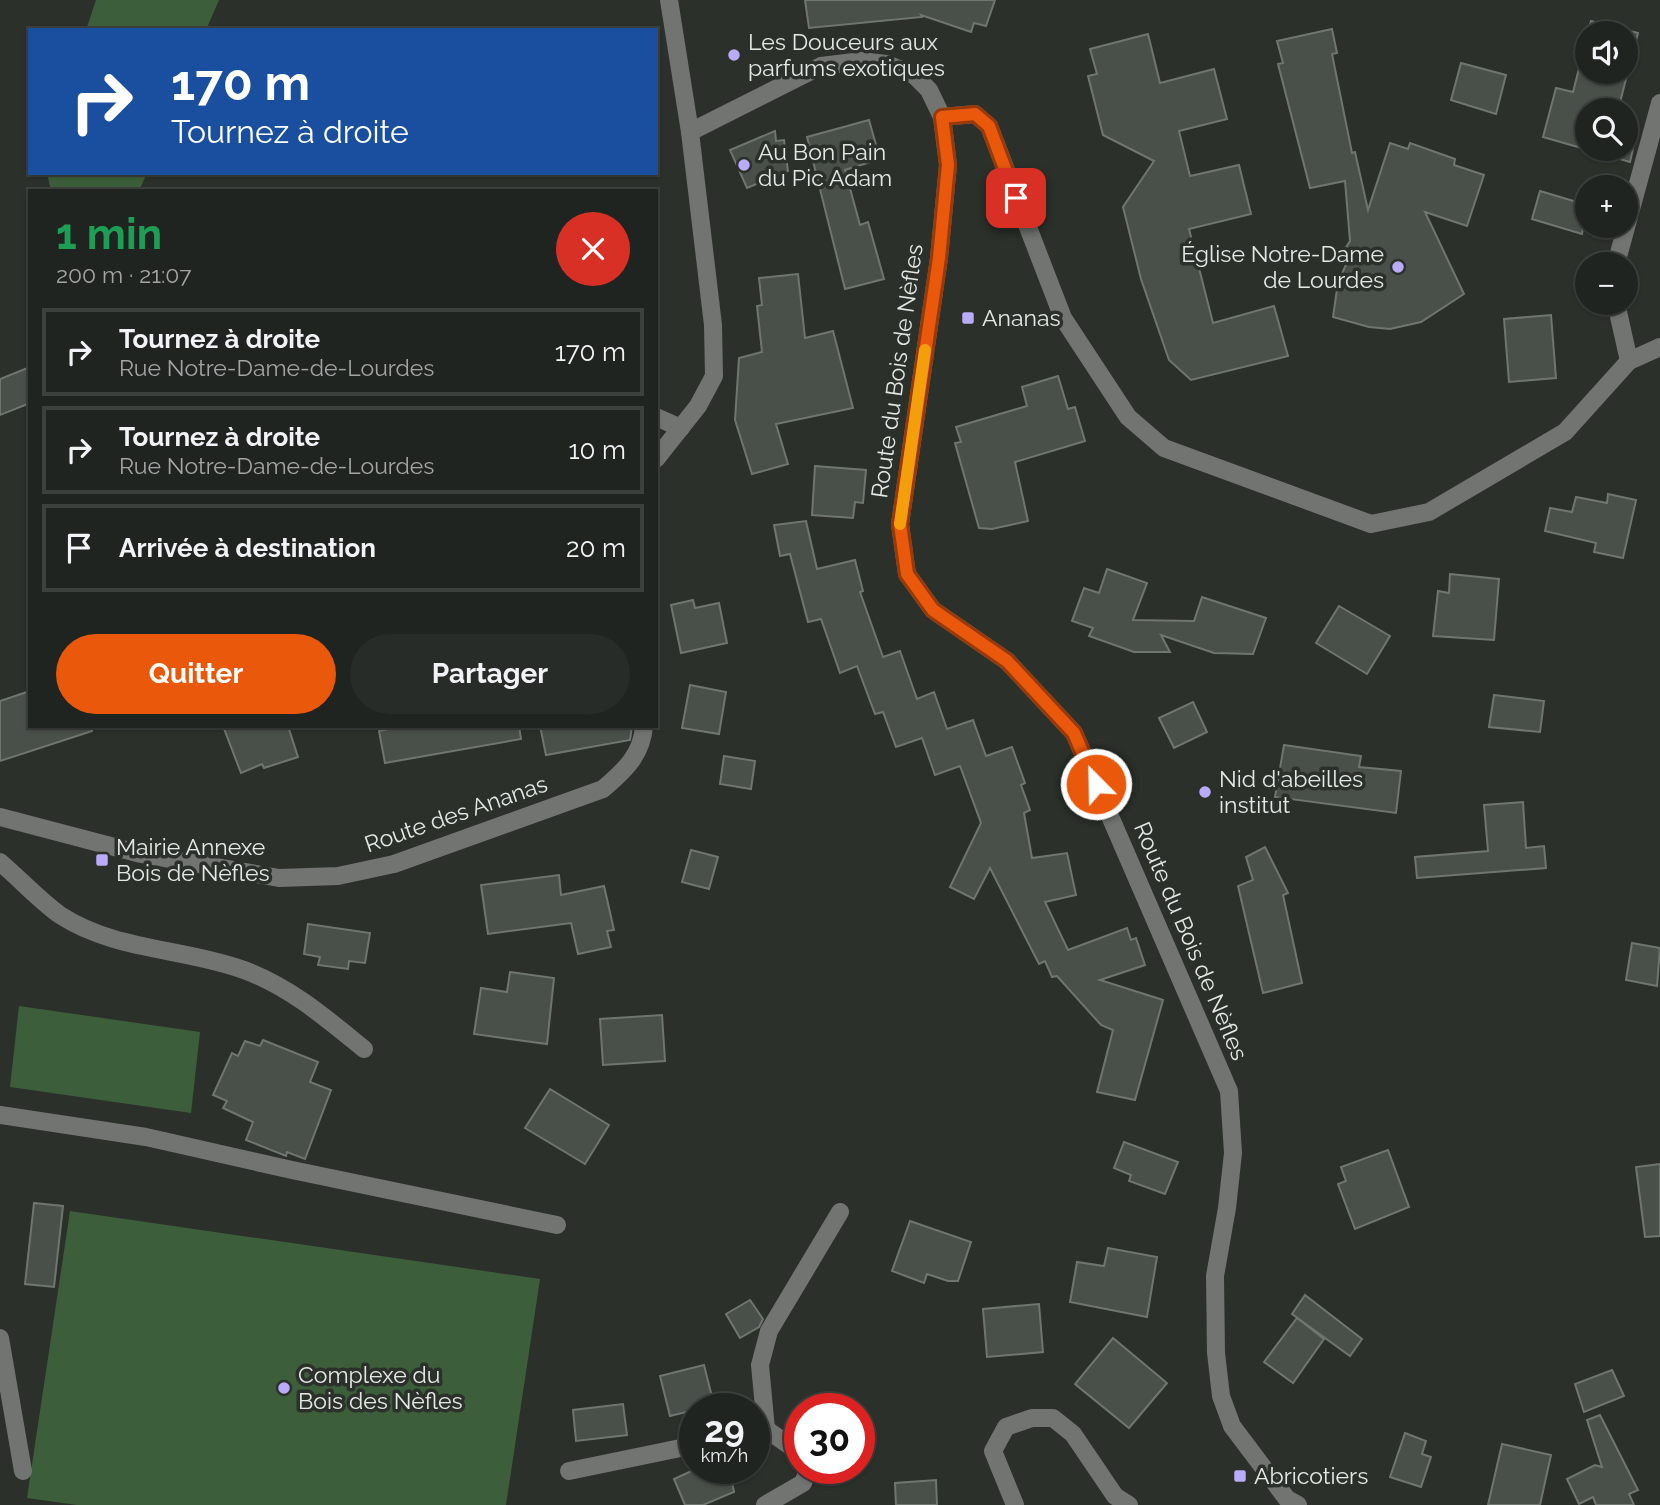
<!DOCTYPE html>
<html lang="fr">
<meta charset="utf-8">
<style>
body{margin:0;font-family:Raleway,sans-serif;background:#282c29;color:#f1f3f6;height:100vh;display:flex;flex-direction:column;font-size:26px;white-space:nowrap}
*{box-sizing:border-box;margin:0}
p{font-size:23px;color:#a2a4a5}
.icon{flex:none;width:38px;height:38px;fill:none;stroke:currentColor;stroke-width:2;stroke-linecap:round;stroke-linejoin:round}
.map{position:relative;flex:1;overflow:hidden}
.panel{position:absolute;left:28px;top:189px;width:630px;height:539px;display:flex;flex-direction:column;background:#202420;border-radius:0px;box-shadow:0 2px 5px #0004,0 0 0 2px #3d413e}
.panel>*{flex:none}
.guide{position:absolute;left:28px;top:28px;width:630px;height:147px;border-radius:0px;box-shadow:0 2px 5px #0004,0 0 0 2px #3d413e;background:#1a4fa0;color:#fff;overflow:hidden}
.controls{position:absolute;left:1575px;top:21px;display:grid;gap:14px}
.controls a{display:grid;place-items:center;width:63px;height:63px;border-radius:50%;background:#202420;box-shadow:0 2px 5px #0004,0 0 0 2px #3d413e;font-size:35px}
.speed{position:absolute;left:679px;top:1393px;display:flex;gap:14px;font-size:35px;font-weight:700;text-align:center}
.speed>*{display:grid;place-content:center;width:91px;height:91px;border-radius:50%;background:#202420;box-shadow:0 2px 5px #0004,0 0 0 2px #3d413e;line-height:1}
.speed small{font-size:18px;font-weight:400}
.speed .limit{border:10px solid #d22;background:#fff;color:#111}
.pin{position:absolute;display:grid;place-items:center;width:60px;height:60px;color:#fff;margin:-30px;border-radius:14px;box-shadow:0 4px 10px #0006}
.me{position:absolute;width:77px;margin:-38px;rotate:337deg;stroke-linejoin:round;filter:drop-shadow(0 0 5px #0008)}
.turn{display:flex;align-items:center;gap:24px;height:147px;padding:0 28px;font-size:32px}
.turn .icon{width:91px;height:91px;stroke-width:2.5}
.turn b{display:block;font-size:49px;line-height:60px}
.round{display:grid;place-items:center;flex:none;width:74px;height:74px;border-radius:37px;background:#282c29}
.head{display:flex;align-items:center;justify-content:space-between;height:119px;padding:0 28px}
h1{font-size:42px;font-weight:700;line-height:52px;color:#1e9e55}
.button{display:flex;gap:14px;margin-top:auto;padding:14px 28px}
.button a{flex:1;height:80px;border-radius:42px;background:#ea580c;color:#fff;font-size:28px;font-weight:700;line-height:80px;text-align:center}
.button a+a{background:#282c29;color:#f1f3f6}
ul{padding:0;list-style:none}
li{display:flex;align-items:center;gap:21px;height:88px;margin:0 14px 10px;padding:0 14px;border:4px solid #3d413e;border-radius:0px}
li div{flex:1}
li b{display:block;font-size:26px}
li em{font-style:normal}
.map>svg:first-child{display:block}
.green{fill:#3d5e3a}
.building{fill:#494f49;stroke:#6f756f;stroke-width:2}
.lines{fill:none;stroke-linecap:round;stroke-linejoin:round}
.minor{stroke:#717471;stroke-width:18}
.route-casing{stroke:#983908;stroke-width:18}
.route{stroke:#ea580c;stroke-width:12}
.slow{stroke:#f59e0b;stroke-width:12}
.poi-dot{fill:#b9abf7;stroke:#2b302a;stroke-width:2.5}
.labels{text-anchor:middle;stroke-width:7;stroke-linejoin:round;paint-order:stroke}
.poi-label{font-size:23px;fill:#e4e8e4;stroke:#2b302a;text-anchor:start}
.street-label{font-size:23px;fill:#e4e8e4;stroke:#2b302a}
</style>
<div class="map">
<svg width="1660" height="1505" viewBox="0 0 1660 1505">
<rect width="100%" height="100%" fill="#2b302a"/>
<g class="green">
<polygon points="96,0 219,0 206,30 86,30"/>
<polygon points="47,173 147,173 139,191 51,191"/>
<polygon points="19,1006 200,1032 191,1113 10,1087"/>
<polygon points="70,1211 540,1279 506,1505 77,1505 27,1498"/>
</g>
<g class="building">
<polygon points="805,0 995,0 986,26 974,23 971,32 921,15 922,17 809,28"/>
<polygon points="1591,21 1638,33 1618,110 1587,110 1587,149 1626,149 1626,124 1638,127 1630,162 1543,137 1556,88 1573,92 1587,37 1587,72 1626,72 1626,33 1588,33"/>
<polygon points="1332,29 1337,53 1332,54 1352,153 1355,152 1368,210 1390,143 1408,149 1410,143 1455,159 1454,165 1484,175 1467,226 1425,212 1464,294 1421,322 1390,329 1369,327 1333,317 1338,282 1351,254 1345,249 1350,241 1345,181 1310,188 1278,64 1283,63 1277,41"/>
<polygon points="1148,34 1160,83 1214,69 1227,119 1179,131 1190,176 1239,165 1251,214 1189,229 1213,323 1274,306 1288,356 1191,380 1169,360 1141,279 1123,207 1154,161 1103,135 1088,76 1097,74 1090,49"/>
<polygon points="1461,63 1506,75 1496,114 1451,100"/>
<polygon points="869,120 880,159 845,170 860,225 868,222 884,279 845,289 807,137"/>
<polygon points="775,131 776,141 784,140 788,171 747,188 730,150"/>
<polygon points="1540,191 1587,205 1582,234 1532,219"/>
<polygon points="798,274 805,338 833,331 853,408 776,424 788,464 752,474 735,420 739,358 762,352 757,306 762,305 759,278"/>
<polygon points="1551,315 1556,378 1509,382 1504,319"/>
<polygon points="30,367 30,403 0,415 0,379"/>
<polygon points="1058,376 1068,409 1075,407 1085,441 1015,462 1028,521 992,529 979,528 955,443 961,442 956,427 1027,406 1022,387"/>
<polygon points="815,466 866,470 863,503 855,502 853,518 812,515"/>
<polygon points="1608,494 1636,500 1623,558 1594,552 1596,543 1545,531 1550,508 1572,512 1576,497 1607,503"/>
<polygon points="806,521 817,569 855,560 863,591 860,592 883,657 900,651 917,699 934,692 947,729 973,720 986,756 1012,747 1025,783 1021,785 1030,810 1024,813 1032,858 1067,853 1076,895 1045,902 1068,950 1127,928 1131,940 1136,938 1145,965 1100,980 1163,1000 1135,1100 1097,1092 1113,1030 1101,1025 1057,976 1052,977 1045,961 1039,964 990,868 974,899 950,887 981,823 960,766 935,775 922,738 896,747 883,712 875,714 857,666 840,673 821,619 808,622 790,554 780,556 774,525"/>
<polygon points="1107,569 1147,583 1133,620 1194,621 1202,597 1266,618 1253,654 1214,653 1161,635 1170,652 1134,652 1089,636 1093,628 1072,621 1084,588 1099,593"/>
<polygon points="1450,574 1499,579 1494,640 1433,636 1438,591 1449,593"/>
<polygon points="693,600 695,608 719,603 727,643 681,653 671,605"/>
<polygon points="1339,606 1390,636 1367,674 1316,643"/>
<polygon points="690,685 726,692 719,734 682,728"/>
<polygon points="30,691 30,726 91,726 92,731 0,761 0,701"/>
<polygon points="1494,695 1544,701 1540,732 1489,727"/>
<polygon points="1193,702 1207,732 1174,748 1159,718"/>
<polygon points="223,726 288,726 298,757 264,768 262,764 241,773"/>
<polygon points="404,726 519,726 521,739 385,763 379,731"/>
<polygon points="540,726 632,726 630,740 546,755"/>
<polygon points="1284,745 1361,756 1359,767 1401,771 1396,813 1275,797"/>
<polygon points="724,756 755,761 751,789 720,784"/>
<polygon points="1523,802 1526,848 1544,846 1546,868 1417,878 1415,857 1488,851 1484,805"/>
<polygon points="1265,847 1288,893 1283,895 1302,983 1263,993 1238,886 1253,880 1246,857"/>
<polygon points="691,850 718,857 709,889 682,882"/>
<polygon points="559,875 561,895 604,886 614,930 607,931 611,947 578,954 571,923 488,934 481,885"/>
<polygon points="308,924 370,933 365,963 349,961 348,969 318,965 320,957 304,954"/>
<polygon points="1632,943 1660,948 1657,986 1626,980"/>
<polygon points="510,972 554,978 547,1044 474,1034 481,988 507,992"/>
<polygon points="662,1015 665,1061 603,1065 600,1019"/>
<polygon points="263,1040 318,1062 310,1082 331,1090 305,1159 287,1152 286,1156 246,1140 253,1122 223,1108 227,1101 213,1095 232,1053 238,1056 245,1041 260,1046"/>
<polygon points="550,1089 609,1125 585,1164 525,1128"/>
<polygon points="1124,1142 1178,1162 1165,1194 1129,1181 1131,1175 1114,1168"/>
<polygon points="1388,1150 1409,1207 1355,1229 1338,1184 1346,1181 1341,1167"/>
<polygon points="1660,1164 1660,1236 1645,1237 1636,1167"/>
<polygon points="34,1203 63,1206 54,1287 25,1284"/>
<polygon points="910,1221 971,1242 958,1281 948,1281 927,1274 924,1283 892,1271"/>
<polygon points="1108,1248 1157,1257 1147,1317 1070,1302 1077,1262 1104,1266"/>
<polygon points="1305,1295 1362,1339 1350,1356 1292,1314"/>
<polygon points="750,1300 763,1319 759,1327 740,1338 726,1314"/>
<polygon points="1039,1304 1043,1352 987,1357 983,1309"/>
<polygon points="1297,1318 1324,1339 1293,1383 1264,1362"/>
<polygon points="1113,1338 1167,1383 1129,1428 1075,1384"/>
<polygon points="704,1365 714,1405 670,1416 660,1376"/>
<polygon points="1612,1370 1624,1396 1584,1412 1575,1384"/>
<polygon points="623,1404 627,1435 576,1441 573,1410"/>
<polygon points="1600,1415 1638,1490 1629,1494 1634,1505 1596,1505 1593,1497 1579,1504 1567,1479 1595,1465 1602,1467 1587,1420"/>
<polygon points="1405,1433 1426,1441 1422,1454 1431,1457 1421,1487 1390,1477"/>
<polygon points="1502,1444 1551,1455 1540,1505 1488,1505"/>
<polygon points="698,1468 729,1468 734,1492 703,1505 685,1505 674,1479"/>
<polygon points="936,1480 937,1505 896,1505 895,1483"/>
</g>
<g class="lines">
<g class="minor">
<polyline points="942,117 975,114 989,126 1063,318 1128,417 1164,448 1371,524 1429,512 1565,432 1629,361 1660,347"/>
<polyline points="690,132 821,66 862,61 886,64 914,75 929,90 942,117 948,165 939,258 900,524 907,574 933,610 1007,661 1074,733 1229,1091 1233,1153 1227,1208 1215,1276 1216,1353 1221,1396 1232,1426 1287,1499 1298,1505"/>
<polyline points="1616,264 1660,103"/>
<polyline points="1616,303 1629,361"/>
<polyline points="656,417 681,428"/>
<polyline points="656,459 698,406 714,376 713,325 690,132 669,0"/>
<path d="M0,817L141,854L279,878L338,876L394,864L603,789C624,771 642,755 644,726"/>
<path d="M0,862C20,879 39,900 60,915C115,951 184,948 244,970C290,987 326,1018 364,1049"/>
<polyline points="0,1115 146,1137 292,1170 557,1225"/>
<polyline points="0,1338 23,1471"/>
<polyline points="766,1429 760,1365 769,1331 840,1212"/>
<polyline points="755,1432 766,1429 800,1453"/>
<polyline points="569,1471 695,1445"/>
<polyline points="765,1505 803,1483 809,1468"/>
<polyline points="1015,1505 993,1451 1006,1427 1032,1418 1053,1418 1073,1434 1115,1496 1129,1505"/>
</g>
</g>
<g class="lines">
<defs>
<polyline id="route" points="1016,198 989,126 975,114 942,117 948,165 939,258 900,524 907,574 933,610 1007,661 1074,733 1096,784"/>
</defs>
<use href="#route" class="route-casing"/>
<use href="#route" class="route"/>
<polyline class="slow" points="900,524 925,350"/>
</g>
<g class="poi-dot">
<circle cx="734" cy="55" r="7"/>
<circle cx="744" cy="165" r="7"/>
<circle cx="1398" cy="267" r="7"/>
<rect x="961" y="311" width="14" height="14" rx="3.5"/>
<circle cx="1205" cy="792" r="7"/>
<rect x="95" y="853" width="14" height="14" rx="3.5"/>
<circle cx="284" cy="1388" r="7"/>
<rect x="1233" y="1469" width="14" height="14" rx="3.5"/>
</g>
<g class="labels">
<g class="poi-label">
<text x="748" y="50">Les Douceurs aux<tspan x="748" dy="26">parfums exotiques</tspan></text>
<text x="758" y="160">Au Bon Pain<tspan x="758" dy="26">du Pic Adam</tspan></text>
<text x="1384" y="262" text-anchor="end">Église Notre-Dame<tspan x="1384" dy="26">de Lourdes</tspan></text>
<text x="982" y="326">Ananas</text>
<text x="1219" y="787">Nid d'abeilles<tspan x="1219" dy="26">institut</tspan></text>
<text x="116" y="855">Mairie Annexe<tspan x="116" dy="26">Bois de Nèfles</tspan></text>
<text x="298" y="1383">Complexe du<tspan x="298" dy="26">Bois des Nèfles</tspan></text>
<text x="1254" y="1484">Abricotiers</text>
</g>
<g class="street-label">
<text transform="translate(897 371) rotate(-82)" y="8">Route du Bois de Nèfles</text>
<text transform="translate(456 814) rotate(-19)" y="8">Route des Ananas</text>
<text transform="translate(1191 941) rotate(67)" y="8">Route du Bois de Nèfles</text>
</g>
</g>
</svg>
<div class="controls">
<a><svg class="icon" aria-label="sound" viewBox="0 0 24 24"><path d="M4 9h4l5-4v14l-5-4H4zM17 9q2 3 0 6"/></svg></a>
<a><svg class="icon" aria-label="search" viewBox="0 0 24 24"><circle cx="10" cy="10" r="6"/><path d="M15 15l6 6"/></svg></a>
<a>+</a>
<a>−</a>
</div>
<div class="speed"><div>29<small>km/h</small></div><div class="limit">30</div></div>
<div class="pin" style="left:1016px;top:198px;background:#d93025"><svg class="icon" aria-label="arrive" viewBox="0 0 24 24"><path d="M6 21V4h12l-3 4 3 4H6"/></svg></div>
<svg class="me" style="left:1096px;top:784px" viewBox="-20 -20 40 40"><circle r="17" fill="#ea580c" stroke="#fff" stroke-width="3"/><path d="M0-11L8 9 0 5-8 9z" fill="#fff"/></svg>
<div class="guide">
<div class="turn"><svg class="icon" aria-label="right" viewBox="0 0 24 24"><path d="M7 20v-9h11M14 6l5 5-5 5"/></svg><div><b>170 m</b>Tournez à droite</div></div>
</div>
<section class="panel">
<div class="head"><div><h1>1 min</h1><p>200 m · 21:07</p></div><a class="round" style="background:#d93025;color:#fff"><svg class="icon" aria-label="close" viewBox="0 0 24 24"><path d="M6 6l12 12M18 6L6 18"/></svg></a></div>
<ul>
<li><svg class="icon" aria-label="right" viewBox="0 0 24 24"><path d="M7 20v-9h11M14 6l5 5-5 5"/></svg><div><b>Tournez à droite</b><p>Rue Notre-Dame-de-Lourdes</p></div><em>170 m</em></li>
<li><svg class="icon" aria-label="right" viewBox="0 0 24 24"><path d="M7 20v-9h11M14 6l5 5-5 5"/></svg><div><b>Tournez à droite</b><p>Rue Notre-Dame-de-Lourdes</p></div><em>10 m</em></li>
<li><svg class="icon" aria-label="arrive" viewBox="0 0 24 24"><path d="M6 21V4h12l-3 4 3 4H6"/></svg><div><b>Arrivée à destination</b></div><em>20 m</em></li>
</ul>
<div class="button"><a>Quitter</a><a>Partager</a></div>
</section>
</div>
